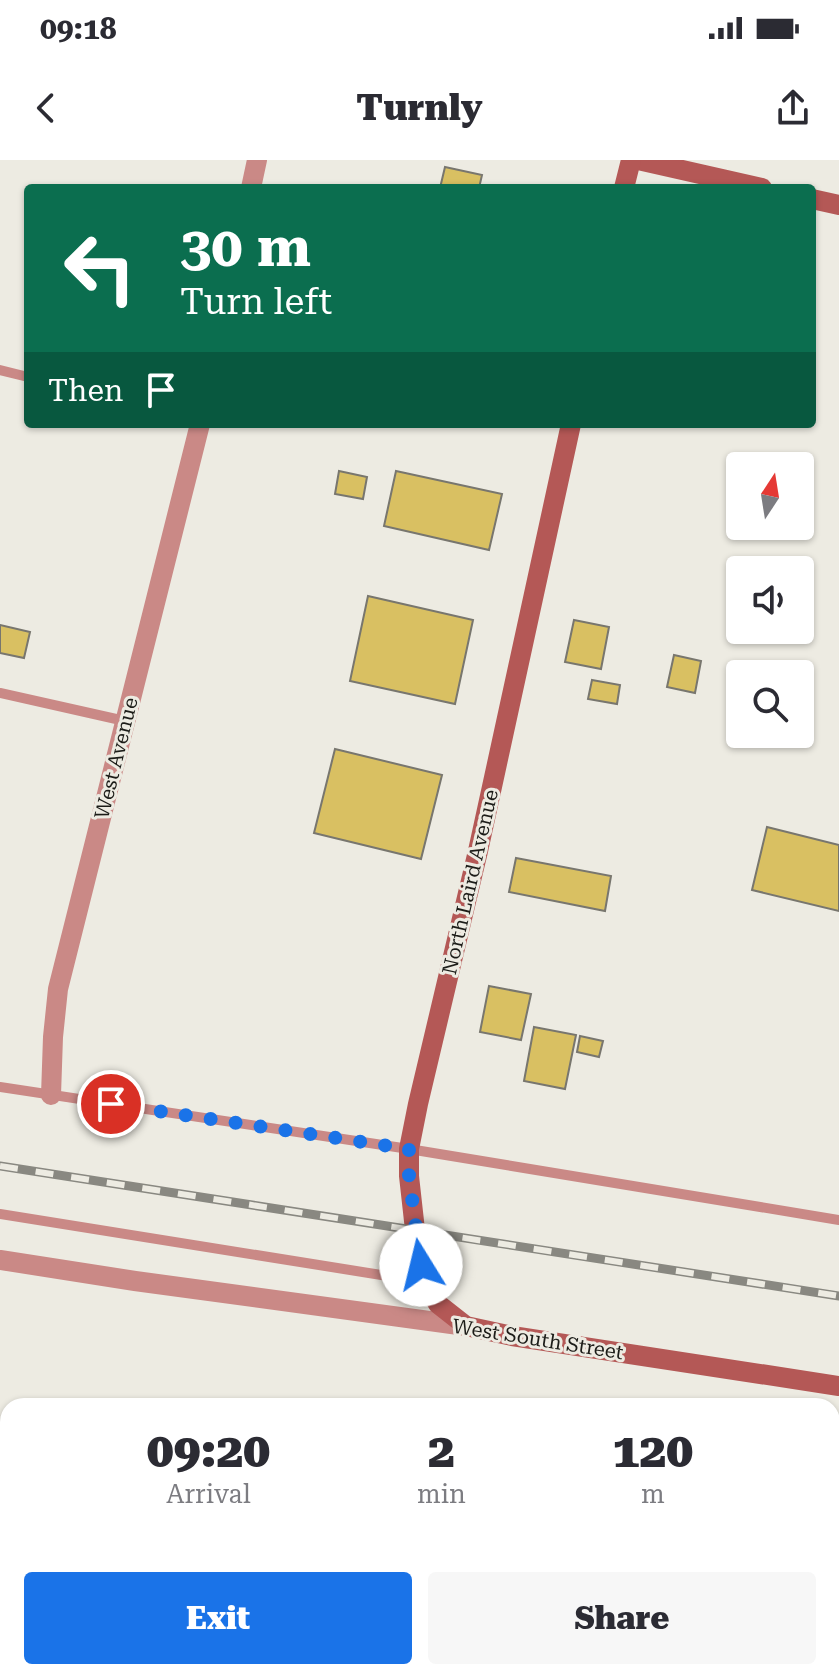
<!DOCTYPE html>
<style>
body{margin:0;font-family:"Roboto Serif",serif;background:#f7f7f7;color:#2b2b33;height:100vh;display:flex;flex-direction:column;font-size:30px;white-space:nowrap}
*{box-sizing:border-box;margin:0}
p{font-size:26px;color:#7c7c81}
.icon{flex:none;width:44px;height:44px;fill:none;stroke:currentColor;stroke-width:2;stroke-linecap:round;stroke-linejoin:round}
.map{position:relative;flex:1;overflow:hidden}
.details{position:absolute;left:0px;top:1238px;width:840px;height:282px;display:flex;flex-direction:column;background:#fff;border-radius:24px 24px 0 0;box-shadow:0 2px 6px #0004}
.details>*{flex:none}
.banner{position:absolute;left:24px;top:24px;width:792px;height:244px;border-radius:8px;box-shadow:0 2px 6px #0004;background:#0b6e4f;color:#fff;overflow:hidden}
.needle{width:52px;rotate:12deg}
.fabs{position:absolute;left:726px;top:292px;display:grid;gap:16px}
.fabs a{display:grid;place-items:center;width:88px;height:88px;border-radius:8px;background:#fff;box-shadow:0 2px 6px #0004;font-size:40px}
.pin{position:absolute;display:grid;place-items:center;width:68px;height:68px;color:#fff;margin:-34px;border:4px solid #fff;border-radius:50%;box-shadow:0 2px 8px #0007}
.me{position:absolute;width:88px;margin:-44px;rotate:351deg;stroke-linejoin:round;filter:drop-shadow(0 0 6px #0008)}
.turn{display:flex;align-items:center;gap:28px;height:168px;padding:0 24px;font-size:36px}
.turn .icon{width:104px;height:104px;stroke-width:2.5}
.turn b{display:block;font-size:56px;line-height:68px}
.then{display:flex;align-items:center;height:76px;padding:0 24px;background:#0003;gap:16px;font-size:30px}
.eta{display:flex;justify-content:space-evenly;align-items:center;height:136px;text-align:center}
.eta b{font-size:48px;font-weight:800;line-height:56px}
.primary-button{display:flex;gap:16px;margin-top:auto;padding:16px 24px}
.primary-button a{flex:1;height:92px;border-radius:8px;background:#1a73e8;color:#fff;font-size:32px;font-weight:800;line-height:92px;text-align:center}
.primary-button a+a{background:#f7f7f7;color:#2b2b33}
.status{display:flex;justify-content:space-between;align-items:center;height:56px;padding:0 40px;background:#fff;direction:ltr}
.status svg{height:22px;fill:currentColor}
header{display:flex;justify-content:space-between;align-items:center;height:104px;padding:0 24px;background:#fff;font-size:36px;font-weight:800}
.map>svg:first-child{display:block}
.building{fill:#d9c062;stroke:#78766e;stroke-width:2}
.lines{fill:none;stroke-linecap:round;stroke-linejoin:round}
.lane{stroke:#ca8986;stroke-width:10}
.street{stroke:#ca8986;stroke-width:20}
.secondary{stroke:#b45856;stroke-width:20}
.rail-casing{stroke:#898881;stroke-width:9}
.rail{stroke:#edebe2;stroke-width:6;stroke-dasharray:18;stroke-linecap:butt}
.route{stroke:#1a73e8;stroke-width:14;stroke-dasharray:0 25.2}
.labels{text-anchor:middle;stroke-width:6;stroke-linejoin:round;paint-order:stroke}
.street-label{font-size:20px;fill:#1c1c18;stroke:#edebe2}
</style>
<div class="status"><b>09:18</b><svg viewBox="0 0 49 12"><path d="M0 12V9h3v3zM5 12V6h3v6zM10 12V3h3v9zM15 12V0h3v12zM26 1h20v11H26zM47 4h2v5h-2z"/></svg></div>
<header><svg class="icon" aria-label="back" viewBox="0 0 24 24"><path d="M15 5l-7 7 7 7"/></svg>Turnly<svg class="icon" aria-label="share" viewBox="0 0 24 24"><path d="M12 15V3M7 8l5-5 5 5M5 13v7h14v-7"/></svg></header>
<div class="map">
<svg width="839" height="1519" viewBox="0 0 839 1519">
<rect width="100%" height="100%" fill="#edebe2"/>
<g class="building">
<polygon points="445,7 482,15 479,28 440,28"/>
<polygon points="339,311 367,317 363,339 335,334"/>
<polygon points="396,311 502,334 489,390 384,366"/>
<polygon points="368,436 473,460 455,544 350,521"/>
<polygon points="574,460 609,467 601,509 565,502"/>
<polygon points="0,465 30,472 24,498 0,493"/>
<polygon points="674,495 701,501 695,533 667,527"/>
<polygon points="592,520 620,525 617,544 588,539"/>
<polygon points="335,589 442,615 421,699 314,673"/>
<polygon points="767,667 839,685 839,751 752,730"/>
<polygon points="516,698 611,716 605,751 509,732"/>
<polygon points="489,826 531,834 521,880 480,872"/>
<polygon points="534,867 576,875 565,929 524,921"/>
<polygon points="580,876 603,881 599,897 577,892"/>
</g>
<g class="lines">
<g class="lane">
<polyline points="0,210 28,217"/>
<polyline points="0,533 125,561"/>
<polyline points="0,927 409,989 839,1060"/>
<polyline points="0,1054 425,1122"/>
</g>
<g class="street">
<polyline points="251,28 257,0"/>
<polyline points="51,935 53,877 58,829 200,264"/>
<polyline points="0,1100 135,1121 466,1166"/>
</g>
<g class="secondary">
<polyline points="638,0 762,28"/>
<polyline points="624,28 631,0"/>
<polyline points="812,39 839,45"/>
<polyline points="571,264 478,691 418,944 409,989 409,1016 415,1070 425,1122 438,1144 466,1166 512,1176 839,1226"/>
</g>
<defs>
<polyline id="rail" points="0,1006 839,1136"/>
</defs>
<use href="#rail" class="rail-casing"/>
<use href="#rail" class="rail"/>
</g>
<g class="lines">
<polyline class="route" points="111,944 409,989 409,1016 421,1105"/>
</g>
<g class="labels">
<g class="street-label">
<text transform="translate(116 598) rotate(-76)" y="7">West Avenue</text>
<text transform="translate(470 722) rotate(-77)" y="7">North Laird Avenue</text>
<text transform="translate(538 1179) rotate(9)" y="7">West South Street</text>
</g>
</g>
</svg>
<div class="fabs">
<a><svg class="needle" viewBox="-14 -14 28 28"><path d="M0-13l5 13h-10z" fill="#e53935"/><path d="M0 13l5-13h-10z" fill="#7c7c81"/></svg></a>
<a><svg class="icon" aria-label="sound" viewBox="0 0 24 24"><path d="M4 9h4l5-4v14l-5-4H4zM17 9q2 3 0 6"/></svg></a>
<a><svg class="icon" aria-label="search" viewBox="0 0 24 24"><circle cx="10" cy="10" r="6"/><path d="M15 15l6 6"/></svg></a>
</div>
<div class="pin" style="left:111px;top:944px;background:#d93025"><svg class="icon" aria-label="arrive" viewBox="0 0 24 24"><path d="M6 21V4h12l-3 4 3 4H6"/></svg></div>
<svg class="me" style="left:421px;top:1105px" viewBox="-20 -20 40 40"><circle r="19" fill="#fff"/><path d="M0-13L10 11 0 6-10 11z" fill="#1a73e8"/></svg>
<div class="banner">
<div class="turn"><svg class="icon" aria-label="left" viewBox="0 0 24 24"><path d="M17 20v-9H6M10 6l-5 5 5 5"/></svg><div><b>30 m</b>Turn left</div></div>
<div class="then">Then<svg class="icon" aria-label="arrive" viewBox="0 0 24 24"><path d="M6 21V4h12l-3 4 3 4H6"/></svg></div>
</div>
<section class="details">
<div class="eta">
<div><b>09:20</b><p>Arrival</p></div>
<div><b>2</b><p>min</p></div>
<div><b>120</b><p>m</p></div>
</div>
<div class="primary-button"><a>Exit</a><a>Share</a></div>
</section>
</div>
